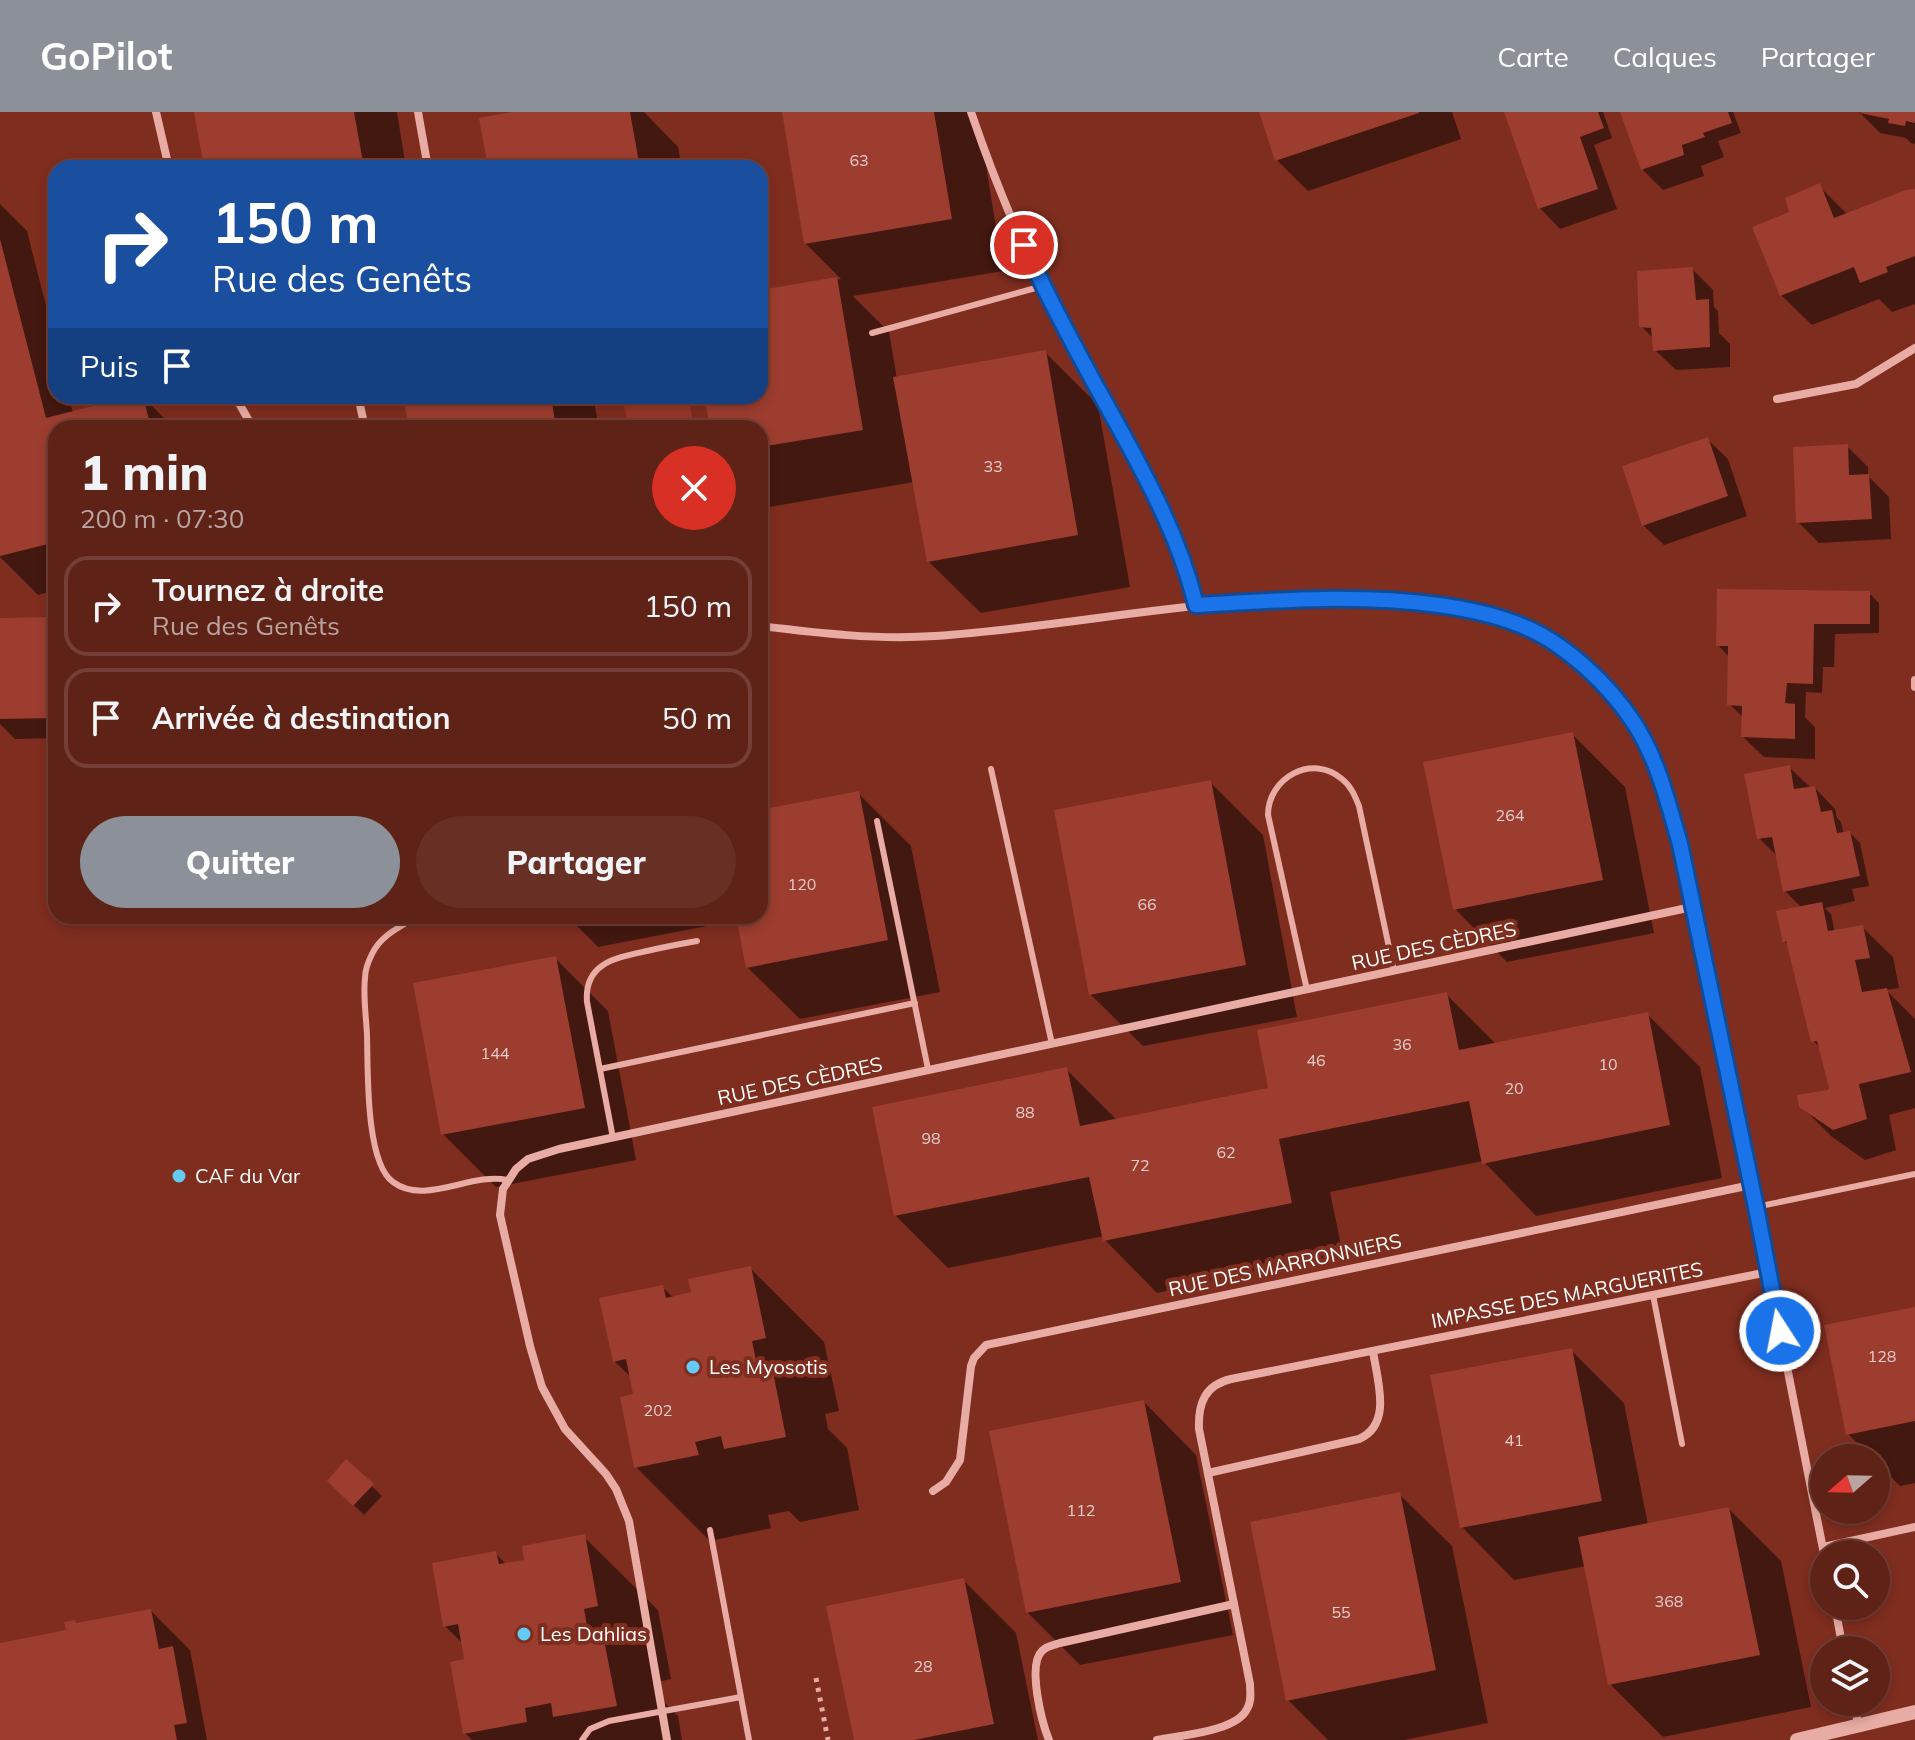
<!DOCTYPE html>
<html lang="fr">
<meta charset="utf-8">
<style>
body{margin:0;font-family:Mulish,sans-serif;background:#682f24;color:#f1f3f6;height:100vh;display:flex;flex-direction:column;font-size:30px;white-space:nowrap}
*{box-sizing:border-box;margin:0}
p{font-size:26px;color:#baa4a1}
.icon{flex:none;width:44px;height:44px;fill:none;stroke:currentColor;stroke-width:2;stroke-linecap:round;stroke-linejoin:round}
.map{position:relative;flex:1;overflow:hidden}
.panel{position:absolute;left:48px;top:308px;width:720px;height:504px;display:flex;flex-direction:column;background:#5f2217;border-radius:24px;box-shadow:0 4px 12px #0003,0 0 0 2px #733f36}
.panel>*{flex:none}
.top-card{position:absolute;left:48px;top:48px;width:720px;height:244px;border-radius:24px;box-shadow:0 4px 12px #0003,0 0 0 2px #733f36;background:#1a4fa0;color:#fff;overflow:hidden}
.needle{width:52px;rotate:250deg}
.tools{position:absolute;left:1810px;top:1332px;display:grid;gap:16px}
.tools a{display:grid;place-items:center;width:80px;height:80px;border-radius:50%;background:#5f2217;box-shadow:0 4px 12px #0003,0 0 0 2px #733f36;font-size:40px}
.pin{position:absolute;display:grid;place-items:center;width:68px;height:68px;color:#fff;margin:-34px;border:4px solid #fff;border-radius:50%;box-shadow:0 2px 8px #0007}
.me{position:absolute;width:88px;margin:-44px;rotate:349deg;stroke-linejoin:round;filter:drop-shadow(0 0 6px #0008)}
.turn{display:flex;align-items:center;gap:28px;height:168px;padding:0 32px;font-size:36px}
.turn .icon{width:104px;height:104px;stroke-width:2.5}
.turn b{display:block;font-size:56px;line-height:68px}
.then{display:flex;align-items:center;height:76px;padding:0 32px;background:#0003;gap:16px;font-size:30px}
.round{display:grid;place-items:center;flex:none;width:84px;height:84px;border-radius:42px;background:#682f24}
.headline{display:flex;align-items:center;justify-content:space-between;height:136px;padding:0 32px}
h1{font-size:48px;font-weight:800;line-height:60px}
.button{display:flex;gap:16px;margin-top:auto;padding:16px 32px}
.button a{flex:1;height:92px;border-radius:48px;background:#8c9099;color:#fff;font-size:32px;font-weight:800;line-height:92px;text-align:center}
.button a+a{background:#682f24;color:#f1f3f6}
ul{padding:0;list-style:none}
li{display:flex;align-items:center;gap:24px;height:100px;margin:0 16px 12px;padding:0 16px;border:4px solid #733f36;border-radius:24px}
li div{flex:1}
li b{display:block;font-size:30px}
li em{font-style:normal}
header{display:flex;align-items:center;gap:48px;box-sizing:border-box;height:112px;padding:0 40px;background:#8c9099;color:#fff}
header strong{font-size:38px}
nav{display:flex;gap:44px;margin-inline-start:auto;font-size:28px}
.map>svg:first-child{display:block}
.green{fill:#973729}
.shadow{fill:#0007}
.building{fill:#9c3d2f}
.lines{fill:none;stroke-linecap:round;stroke-linejoin:round}
.path{stroke:#e8aca4;stroke-width:5;stroke-dasharray:4 6;stroke-linecap:butt}
.service{stroke:#e8aca4;stroke-width:6}
.minor{stroke:#e8aca4;stroke-width:8}
.tertiary{stroke:#e8aca4;stroke-width:14}
.route-casing{stroke:#114b97;stroke-width:20}
.route{stroke:#1a73e8;stroke-width:14}
.poi-dot{fill:#64cbf5;stroke:#7f2d1f;stroke-width:3}
.labels{text-anchor:middle;stroke-width:8;stroke-linejoin:round;paint-order:stroke}
.number-label{font-size:16px;fill:#e6cecb}
.street-label{font-size:20px;fill:#fff;stroke:#7f2d1f}
.poi-label{font-size:20px;fill:#fff;stroke:#7f2d1f;text-anchor:start}
</style>
<header>
<strong>GoPilot</strong>
<nav><a>Carte</a><a>Calques</a><a>Partager</a></nav>
</header>
<div class="map">
<svg width="1915" height="1628" viewBox="0 0 1915 1628">
<rect width="100%" height="100%" fill="#7f2d1f"/>
<polygon class="green" points="622,284 688,284 694,316 629,316"/>
<g class="shadow">
<polygon points="196,0 397,0 406,56 206,56"/>
<polygon points="523,0 644,0 678,35 682,56 490,56"/>
<polygon points="784,0 969,0 979,10 1003,159 853,184 889,220 897,267 1045,240 1098,293 1130,475 981,501 928,449 914,370 769,395 760,386 760,316 712,316 706,284 760,284 760,180 841,167 805,131"/>
<polygon points="1261,0 1452,0 1461,27 1308,79 1277,48"/>
<polygon points="1506,0 1603,0 1612,26 1594,33 1617,97 1560,117 1540,96"/>
<polygon points="1622,0 1733,0 1741,21 1718,29 1724,45 1701,54 1704,64 1663,78 1642,57"/>
<polygon points="1859,0 1915,0 1915,32 1911,31 1906,26 1880,21"/>
<polygon points="1819,74 1848,103 1915,79 1915,192 1892,200 1879,187 1812,213 1781,183 1792,101"/>
<polygon points="0,92 27,119 56,233 56,284 69,284 73,301 142,284 174,316 56,316 56,478 38,483 0,445"/>
<polygon points="1692,157 1713,178 1714,195 1718,199 1719,221 1730,232 1730,255 1676,258 1655,238 1654,227 1641,214"/>
<polygon points="406,284 593,284 599,316 411,316"/>
<polygon points="1707,327 1728,347 1747,404 1664,433 1643,413"/>
<polygon points="1847,334 1868,355 1868,364 1889,385 1891,427 1819,431 1798,410"/>
<polygon points="1869,481 1879,491 1879,521 1835,522 1834,555 1823,555 1822,581 1806,580 1805,605 1815,615 1815,647 1764,645 1743,625 1744,606 1729,592 1730,546 1718,533"/>
<polygon points="56,507 56,626 15,627 0,612 0,508"/>
<polygon points="1572,622 1625,675 1654,821 1507,850 1455,797"/>
<polygon points="1789,655 1810,675 1815,676 1835,697 1837,706 1841,710 1844,722 1850,721 1860,731 1869,774 1852,777 1855,789 1825,796 1831,802 1835,821 1862,815 1893,845 1899,876 1886,878 1915,907 1915,996 1889,1003 1896,1038 1865,1048 1832,1025 1801,994 1829,980 1831,976 1822,937 1813,929 1789,834 1784,829 1802,796 1785,779 1778,745 1759,726"/>
<polygon points="1210,670 1263,723 1297,905 1143,934 1090,882"/>
<polygon points="859,682 911,734 940,880 800,907 747,855 738,808 598,835 567,804 760,804 760,700"/>
<polygon points="555,846 608,899 636,1048 496,1075 443,1022"/>
<polygon points="1446,882 1496,932 1647,902 1700,955 1722,1066 1536,1104 1483,1049 1330,1080 1343,1143 1157,1181 1105,1128 1104,1124 948,1156 895,1103 1067,958 1118,1009 1271,978"/>
<polygon points="750,1156 824,1230 839,1299 825,1302 828,1317 847,1336 859,1398 800,1410 789,1399 768,1403 771,1416 710,1429 636,1355 636,1283 632,1266 614,1249 662,1175 674,1186 694,1182"/>
<polygon points="1915,1197 1915,1371 1900,1374 1876,1350 1876,1346 1872,1346 1848,1322"/>
<polygon points="1571,1238 1624,1291 1648,1413 1729,1397 1781,1449 1811,1595 1663,1625 1610,1572 1586,1454 1514,1468 1462,1415"/>
<polygon points="1144,1290 1196,1343 1233,1523 1080,1553 1027,1500"/>
<polygon points="347,1350 382,1384 364,1403 329,1369"/>
<polygon points="1399,1382 1452,1434 1488,1611 1404,1628 1328,1628 1288,1588"/>
<polygon points="584,1425 658,1498 671,1567 657,1570 660,1586 678,1604 682,1628 472,1628 465,1621 466,1549 463,1532 445,1514 495,1441 507,1453 526,1449"/>
<polygon points="964,1469 1016,1521 1038,1628 856,1628"/>
<polygon points="151,1499 190,1538 207,1628 0,1628 0,1533 68,1520"/>
</g>
<g class="building">
<polygon points="194,0 354,0 364,56 204,56"/>
<polygon points="512,0 630,0 640,56 488,56 479,6"/>
<polygon points="782,0 934,0 952,107 804,132"/>
<polygon points="1259,0 1419,0 1419,1 1275,49"/>
<polygon points="1504,0 1598,0 1604,16 1580,25 1598,77 1538,97"/>
<polygon points="1620,0 1728,0 1732,11 1703,21 1705,25 1682,33 1684,43 1641,58"/>
<polygon points="1861,0 1915,0 1915,11 1906,9 1905,14 1888,11 1889,7 1860,1"/>
<polygon points="1820,71 1834,106 1906,78 1915,77 1915,144 1886,155 1888,160 1860,171 1854,155 1780,184 1752,115 1789,100 1785,86"/>
<polygon points="0,127 46,306 132,284 143,284 151,316 56,316 56,430 0,444"/>
<polygon points="1693,155 1696,188 1709,187 1710,235 1653,239 1651,216 1639,215 1637,159"/>
<polygon points="837,165 863,318 760,335 760,316 710,316 704,284 760,284 760,178"/>
<polygon points="1046,238 1078,423 927,450 893,265"/>
<polygon points="403,284 551,284 556,316 409,316"/>
<polygon points="1708,325 1728,384 1642,414 1622,354"/>
<polygon points="1848,332 1849,363 1869,362 1872,407 1796,411 1793,335"/>
<polygon points="1717,477 1870,479 1870,512 1814,512 1813,572 1787,571 1785,591 1795,592 1795,627 1741,625 1742,594 1727,593 1728,534 1716,534"/>
<polygon points="56,505 56,606 0,607 0,506"/>
<polygon points="1573,620 1603,768 1453,798 1423,650"/>
<polygon points="1790,653 1794,677 1815,674 1821,700 1832,698 1837,721 1850,719 1860,764 1783,780 1772,725 1757,727 1744,662"/>
<polygon points="1211,668 1246,853 1089,883 1054,698"/>
<polygon points="859,679 888,828 746,856 736,804 760,804 760,698"/>
<polygon points="1822,790 1828,819 1863,813 1870,846 1855,848 1862,880 1887,876 1911,960 1859,972 1867,1007 1833,1018 1799,995 1797,983 1828,978 1829,976 1817,929 1811,930 1786,829 1783,831 1776,799"/>
<polygon points="556,844 585,996 441,1023 413,871"/>
<polygon points="1447,880 1459,938 1648,900 1670,1013 1482,1052 1469,989 1279,1027 1292,1091 1103,1129 1089,1065 894,1104 872,995 1067,955 1080,1014 1268,976 1257,918"/>
<polygon points="751,1154 766,1226 752,1229 759,1263 773,1260 786,1325 724,1337 721,1324 695,1330 699,1343 634,1356 620,1285 633,1282 626,1247 613,1250 599,1186 663,1173 666,1186 691,1180 688,1167"/>
<polygon points="1915,1195 1915,1309 1846,1323 1824,1213"/>
<polygon points="1572,1236 1602,1389 1460,1416 1430,1263"/>
<polygon points="1144,1288 1181,1470 1026,1501 989,1319"/>
<polygon points="346,1347 374,1372 353,1394 327,1369"/>
<polygon points="1400,1380 1436,1558 1286,1589 1250,1410"/>
<polygon points="1729,1395 1760,1543 1608,1573 1578,1425"/>
<polygon points="585,1422 598,1494 584,1497 590,1531 604,1528 617,1594 553,1605 551,1591 525,1596 527,1610 463,1622 450,1550 464,1547 458,1512 443,1515 432,1451 496,1439 499,1452 524,1448 522,1434"/>
<polygon points="964,1466 994,1612 914,1628 854,1628 826,1494"/>
<polygon points="151,1497 159,1537 173,1534 187,1611 174,1613 177,1628 0,1628 0,1531 66,1518 64,1510 75,1508 76,1511"/>
</g>
<g class="lines">
<polyline class="path" points="816,1566 828,1628"/>
<g class="service">
<polyline points="872,221 1043,174"/>
<polyline points="991,657 1052,932"/>
<polyline points="877,709 928,957"/>
<path d="M418,804C400,815 381,823 372,842C368,850 365,858 365,866C363,884 366,904 367,922C368,955 365,1050 393,1070C425,1094 471,1060 507,1068"/>
<path d="M1307,878L1268,703C1268,666 1312,641 1342,667C1351,674 1355,684 1359,694L1394,859"/>
<polyline points="600,957 915,891"/>
<path d="M613,1026L587,890C584,851 615,846 647,839C664,835 680,832 697,829"/>
<polyline points="1756,1095 1915,1062"/>
<polyline points="1653,1183 1682,1332"/>
<polyline points="710,1418 749,1628"/>
<polyline points="582,1628 590,1617 609,1609 741,1585"/>
</g>
<g class="minor">
<polyline points="156,0 169,56"/>
<polyline points="418,0 428,56"/>
<path d="M971,0C998,79 1031,157 1071,229C1118,315 1173,397 1196,493"/>
<polyline points="235,284 253,316"/>
<polyline points="358,284 365,316"/>
<polyline points="1777,287 1856,272 1915,236"/>
<path d="M760,514C818,521 876,528 935,524C1101,513 1269,468 1436,493C1480,499 1517,507 1556,532C1569,540 1581,552 1593,563C1644,613 1661,665 1680,732L1751,1073L1824,1442"/>
<polyline points="1915,568 1915,575"/>
<path d="M1208,1361L1359,1327C1393,1312 1377,1268 1373,1239"/>
<polyline points="933,1379 946,1370 960,1348 971,1254 974,1246 986,1233 1751,1073"/>
<polyline points="1823,1435 1915,1415"/>
<polyline points="1835,1494 1843,1538"/>
<polyline points="1854,1590 1858,1613"/>
<polyline points="667,1628 629,1409 616,1377 606,1362 565,1317 542,1275 530,1234 500,1103 503,1077 516,1057 528,1047 559,1037 1692,795"/>
<path d="M1049,1628C1042,1611 1027,1553 1042,1539C1046,1534 1054,1533 1060,1531L1234,1492"/>
<path d="M1157,1628C1180,1623 1236,1620 1247,1597C1252,1589 1250,1580 1250,1572L1199,1317C1198,1291 1205,1273 1231,1267L1768,1160"/>
</g>
<polyline class="tertiary" points="1797,1628 1915,1600"/>
</g>
<g class="lines">
<defs>
<path id="route" d="M1024,133C1049,188 1077,240 1106,292C1142,357 1178,420 1196,493C1277,488 1358,482 1439,493C1481,499 1524,509 1559,534C1587,554 1613,580 1632,608C1657,644 1668,691 1680,732L1756,1095L1780,1219"/>
</defs>
<use href="#route" class="route-casing"/>
<use href="#route" class="route"/>
</g>
<g class="poi-dot">
<circle cx="179" cy="1064" r="8"/>
<circle cx="693" cy="1255" r="8"/>
<circle cx="524" cy="1522" r="8"/>
</g>
<g class="labels">
<g class="number-label">
<text x="859" y="54">63</text>
<text x="993" y="360">33</text>
<text x="1510" y="709">264</text>
<text x="802" y="778">120</text>
<text x="1147" y="798">66</text>
<text x="1402" y="938">36</text>
<text x="495" y="947">144</text>
<text x="1316" y="954">46</text>
<text x="1608" y="958">10</text>
<text x="1514" y="982">20</text>
<text x="1025" y="1006">88</text>
<text x="931" y="1032">98</text>
<text x="1226" y="1046">62</text>
<text x="1140" y="1059">72</text>
<text x="1882" y="1250">128</text>
<text x="658" y="1304">202</text>
<text x="1514" y="1334">41</text>
<text x="1081" y="1404">112</text>
<text x="1669" y="1495">368</text>
<text x="1341" y="1506">55</text>
<text x="923" y="1560">28</text>
</g>
<g class="street-label">
<text transform="translate(1434 834) rotate(-12)" y="7">RUE DES CÈDRES</text>
<text transform="translate(800 969) rotate(-12)" y="7">RUE DES CÈDRES</text>
<text transform="translate(1285 1153) rotate(-12)" y="7">RUE DES MARRONNIERS</text>
<text transform="translate(1567 1183) rotate(-11)" y="7">IMPASSE DES MARGUERITES</text>
</g>
<g class="poi-label">
<text x="195" y="1071">CAF du Var</text>
<text x="709" y="1262">Les Myosotis</text>
<text x="540" y="1529">Les Dahlias</text>
</g>
</g>
</svg>
<div class="tools">
<a><svg class="needle" viewBox="-14 -14 28 28"><path d="M0-13l5 13h-10z" fill="#e53935"/><path d="M0 13l5-13h-10z" fill="#baa4a1"/></svg></a>
<a><svg class="icon" aria-label="search" viewBox="0 0 24 24"><circle cx="10" cy="10" r="6"/><path d="M15 15l6 6"/></svg></a>
<a><svg class="icon" aria-label="layers" viewBox="0 0 24 24"><path d="M12 4l9 5-9 5-9-5zM3 14l9 5 9-5"/></svg></a>
</div>
<div class="pin" style="left:1024px;top:133px;background:#d93025"><svg class="icon" aria-label="arrive" viewBox="0 0 24 24"><path d="M6 21V4h12l-3 4 3 4H6"/></svg></div>
<svg class="me" style="left:1780px;top:1219px" viewBox="-20 -20 40 40"><circle r="17" fill="#1a73e8" stroke="#fff" stroke-width="3"/><path d="M0-11L8 9 0 5-8 9z" fill="#fff"/></svg>
<div class="top-card">
<div class="turn"><svg class="icon" aria-label="right" viewBox="0 0 24 24"><path d="M7 20v-9h11M14 6l5 5-5 5"/></svg><div><b>150 m</b>Rue des Genêts</div></div>
<div class="then">Puis<svg class="icon" aria-label="arrive" viewBox="0 0 24 24"><path d="M6 21V4h12l-3 4 3 4H6"/></svg></div>
</div>
<section class="panel">
<div class="headline"><div><h1>1 min</h1><p>200 m · 07:30</p></div><a class="round" style="background:#d93025;color:#fff"><svg class="icon" aria-label="close" viewBox="0 0 24 24"><path d="M6 6l12 12M18 6L6 18"/></svg></a></div>
<ul>
<li><svg class="icon" aria-label="right" viewBox="0 0 24 24"><path d="M7 20v-9h11M14 6l5 5-5 5"/></svg><div><b>Tournez à droite</b><p>Rue des Genêts</p></div><em>150 m</em></li>
<li><svg class="icon" aria-label="arrive" viewBox="0 0 24 24"><path d="M6 21V4h12l-3 4 3 4H6"/></svg><div><b>Arrivée à destination</b></div><em>50 m</em></li>
</ul>
<div class="button"><a>Quitter</a><a>Partager</a></div>
</section>
</div>
